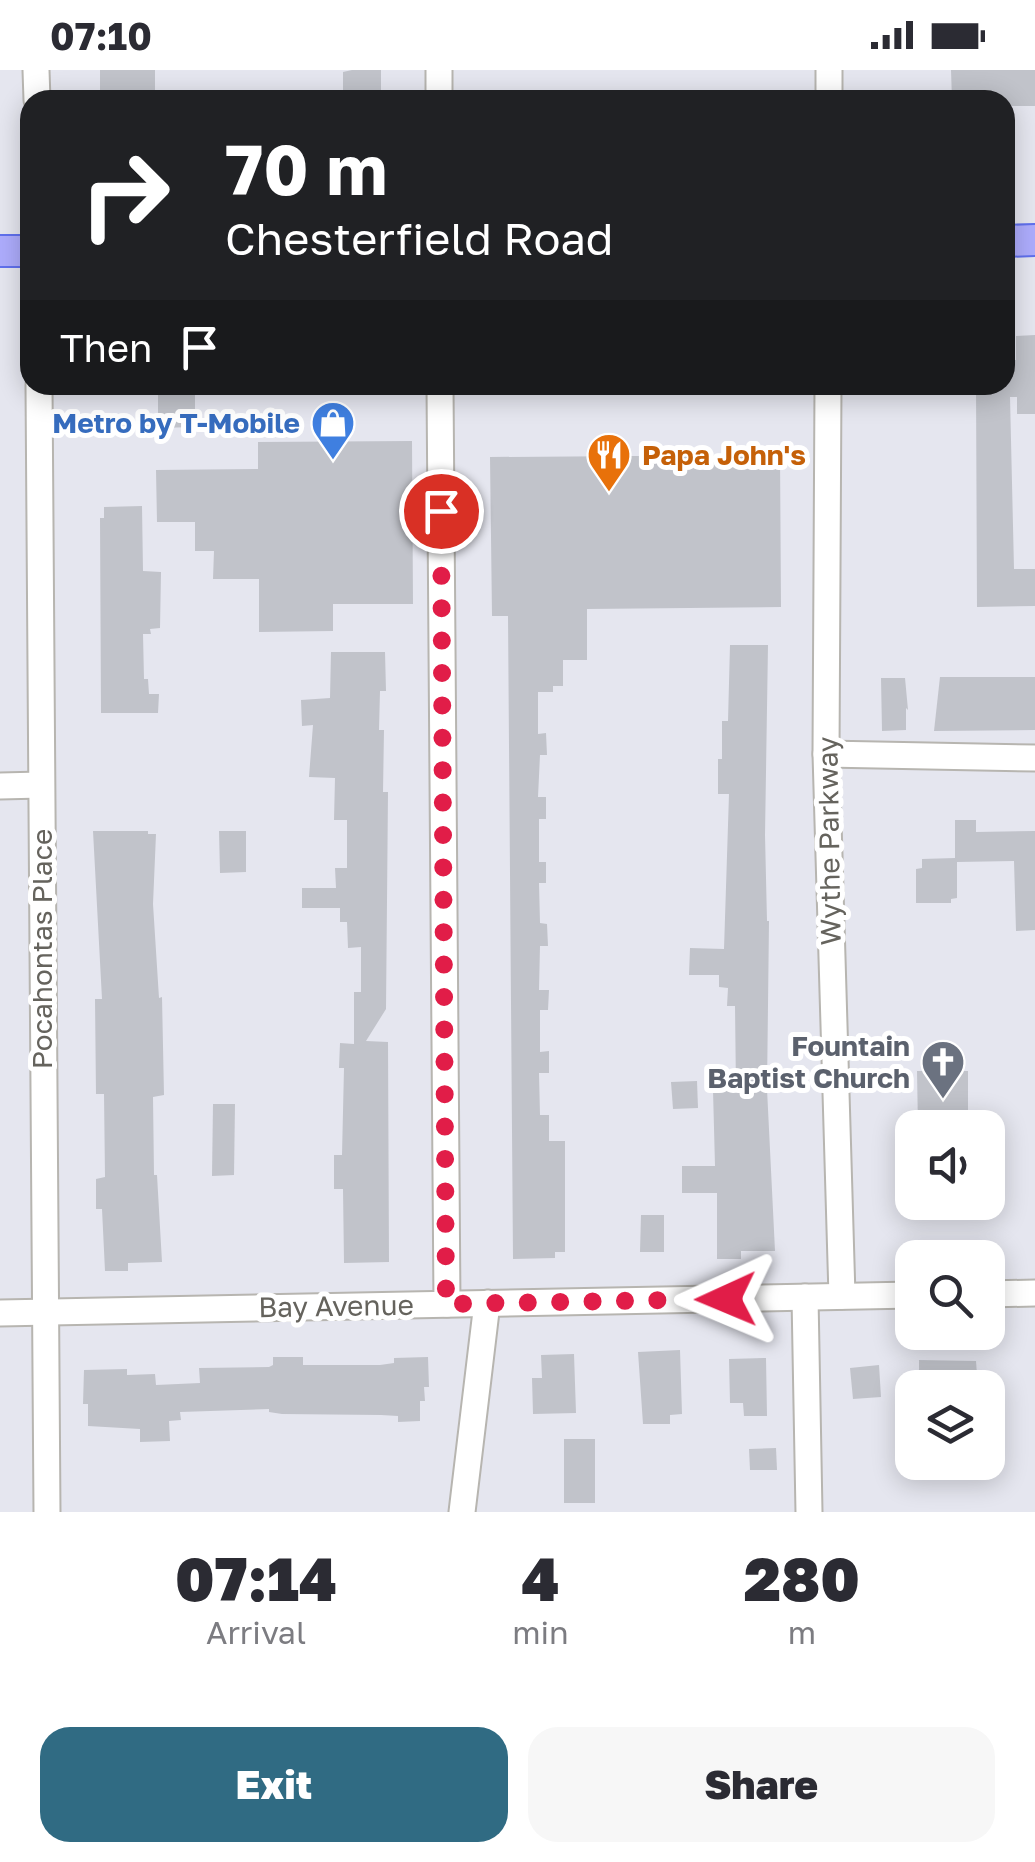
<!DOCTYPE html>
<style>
body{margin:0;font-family:"Golos Text",sans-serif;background:#f7f7f7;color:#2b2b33;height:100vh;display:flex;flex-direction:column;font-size:38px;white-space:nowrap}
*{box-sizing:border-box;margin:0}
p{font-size:32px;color:#7c7c81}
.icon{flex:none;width:55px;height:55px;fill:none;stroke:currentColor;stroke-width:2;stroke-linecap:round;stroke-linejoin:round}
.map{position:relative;height:1442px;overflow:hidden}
.sheet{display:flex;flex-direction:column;background:#fff;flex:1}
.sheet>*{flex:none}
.top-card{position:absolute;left:20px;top:20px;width:995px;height:305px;border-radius:30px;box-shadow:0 5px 25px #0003;background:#202124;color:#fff;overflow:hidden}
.controls{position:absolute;left:895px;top:1040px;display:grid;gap:20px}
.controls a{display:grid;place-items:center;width:110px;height:110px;border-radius:20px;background:#fff;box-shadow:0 5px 25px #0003;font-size:50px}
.pin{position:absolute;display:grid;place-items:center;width:85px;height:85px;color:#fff;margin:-42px;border:5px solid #fff;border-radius:50%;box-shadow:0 2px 10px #0007}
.me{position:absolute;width:110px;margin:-55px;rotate:269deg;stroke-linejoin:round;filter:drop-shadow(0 0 8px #0008)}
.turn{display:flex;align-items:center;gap:35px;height:210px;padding:0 40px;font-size:45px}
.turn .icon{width:130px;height:130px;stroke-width:2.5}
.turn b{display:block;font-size:70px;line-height:85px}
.then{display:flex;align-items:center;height:95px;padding:0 40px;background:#0003;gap:20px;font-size:38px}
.eta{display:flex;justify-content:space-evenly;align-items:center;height:170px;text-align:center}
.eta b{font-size:60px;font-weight:800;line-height:70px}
.button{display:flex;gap:20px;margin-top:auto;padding:20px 40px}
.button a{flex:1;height:115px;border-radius:30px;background:#306b83;color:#fff;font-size:40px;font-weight:800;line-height:115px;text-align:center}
.button a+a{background:#f7f7f7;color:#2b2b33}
.status{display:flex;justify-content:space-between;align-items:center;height:70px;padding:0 50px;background:#fff;direction:ltr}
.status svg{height:28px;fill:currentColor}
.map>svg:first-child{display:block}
.building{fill:#c1c3ca}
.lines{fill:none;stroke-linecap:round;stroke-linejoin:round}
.minor-casing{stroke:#b7b5b0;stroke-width:29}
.primary-casing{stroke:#6070ed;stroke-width:34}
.minor{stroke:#fff;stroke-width:25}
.primary{stroke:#adacfc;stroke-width:30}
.route{stroke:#e11d48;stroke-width:18;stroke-dasharray:0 32.4}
.labels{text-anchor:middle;stroke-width:10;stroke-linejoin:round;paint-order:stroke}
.shop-label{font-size:28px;font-weight:bold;fill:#366cbe;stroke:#fff;text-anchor:end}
.food-label{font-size:28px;font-weight:bold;fill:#c56008;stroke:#fff;text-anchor:start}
.street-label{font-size:28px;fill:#65635d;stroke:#fff}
.worship-label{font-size:28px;font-weight:bold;fill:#5b616d;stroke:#fff;text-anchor:end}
</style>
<div class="status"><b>07:10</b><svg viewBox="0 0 49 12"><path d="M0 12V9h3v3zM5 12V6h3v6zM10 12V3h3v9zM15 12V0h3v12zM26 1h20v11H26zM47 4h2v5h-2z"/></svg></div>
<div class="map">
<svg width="1035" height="1442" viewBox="0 0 1035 1442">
<rect width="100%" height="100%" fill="#e5e6ef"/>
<g class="building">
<rect x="100" y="0" width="55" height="30"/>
<polygon points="352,0 381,0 381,26 343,26 343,2"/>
<polygon points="951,0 1035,0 1035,36 1005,36 1005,30 952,30"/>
<polygon points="1035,265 1035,344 1017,344 1017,327 1010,327 1014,499 1035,499 1035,536 977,537 976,315 1005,315 1005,290 1016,290 1016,266"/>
<polygon points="158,315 195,315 195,357 158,358"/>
<polygon points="412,371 413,534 333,534 333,561 259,562 259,509 213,509 214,481 195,481 195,452 157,452 156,400 258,399 258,372"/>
<polygon points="780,385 781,537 587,539 587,590 563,590 563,616 553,616 553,622 538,622 538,664 546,663 547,685 540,685 538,727 546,727 546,749 539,749 539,792 546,792 546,813 539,813 540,853 547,854 548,876 540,876 539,920 549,920 548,940 540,940 540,982 549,981 549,1003 539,1003 540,1045 549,1045 549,1071 565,1071 565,1182 555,1182 555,1188 513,1189 508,546 492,546 490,387"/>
<polygon points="142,436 143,501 161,502 160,558 150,559 151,564 143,564 144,609 148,609 149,624 159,624 158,643 101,643 100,448 104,448 104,437"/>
<polygon points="730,575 768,575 765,765 767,851 769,851 767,1019 775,1181 741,1181 741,1189 717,1189 717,1123 682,1123 682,1096 715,1096 713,1020 736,1019 735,936 727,936 728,918 719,917 719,905 689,905 690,878 724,879 729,724 718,724 718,689 722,689 722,651 728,651"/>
<polygon points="331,582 385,582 386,621 380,621 379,660 384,660 383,722 388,722 386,939 366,971 388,972 389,1192 344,1193 343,1119 334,1119 334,1085 342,1085 344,998 339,998 340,973 354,974 354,922 361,922 361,877 348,878 347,852 340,852 340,838 302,838 302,818 336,818 335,798 347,798 347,750 334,750 335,708 309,707 313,655 302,656 301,630 330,628"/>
<polygon points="940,607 1035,607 1035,660 934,661"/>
<polygon points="881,608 905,608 908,640 906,638 906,660 882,661"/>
<polygon points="955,750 976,750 976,762 1035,761 1035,860 1016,861 1014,791 957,792 957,828 951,829 951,833 916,833 916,799 922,798 922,789 955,788"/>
<polygon points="93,761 148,761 148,764 156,764 153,834 159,928 162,927 164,1025 153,1027 154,1105 157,1105 162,1192 128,1193 128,1201 105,1201 102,1139 96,1139 96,1109 105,1107 104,1024 96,1024 95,929 102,929"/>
<polygon points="219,761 246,761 246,802 220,803"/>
<polygon points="917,1001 968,1001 968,1058 918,1058"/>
<polygon points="697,1011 698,1038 673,1039 671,1012"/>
<polygon points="213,1034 235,1034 234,1105 212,1106"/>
<polygon points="641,1145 664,1145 664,1182 640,1182"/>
<polygon points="680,1280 682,1344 670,1345 670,1354 643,1354 638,1282"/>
<polygon points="574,1284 576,1343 533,1344 532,1308 542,1308 541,1285"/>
<polygon points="273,1287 303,1287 303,1295 380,1295 394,1293 394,1288 428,1287 429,1317 424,1317 425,1331 420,1331 420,1351 398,1352 398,1346 381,1345 282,1344 269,1342 269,1339 180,1342 181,1350 169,1351 170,1371 140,1372 140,1359 88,1356 88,1334 83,1334 84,1300 127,1299 127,1305 155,1304 156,1315 200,1313 199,1298 269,1297 273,1295"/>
<polygon points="766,1288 767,1346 744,1346 743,1333 730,1333 729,1289"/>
<polygon points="919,1290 976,1291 978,1318 919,1318"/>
<polygon points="879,1295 881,1327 853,1329 850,1298"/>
<rect x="564" y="1369" width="31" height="64"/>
<polygon points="776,1378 777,1400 750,1400 749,1379"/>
</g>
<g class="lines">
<defs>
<g id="minor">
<polyline points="36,0 37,30"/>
<polyline points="439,0 439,30"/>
<polyline points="829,30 829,0"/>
<polyline points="39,315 47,1442"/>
<polyline points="440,315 447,1234"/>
<polyline points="828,315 826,684 842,1226"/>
<polyline points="826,684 1035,688"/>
<polyline points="0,716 41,715"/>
<polyline points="988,1224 1035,1223"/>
<polyline points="805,1227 809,1442"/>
<polyline points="0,1243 912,1225"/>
<polyline points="462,1442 487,1233"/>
</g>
<g id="primary">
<polyline points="1005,171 1035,170"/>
<polyline points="0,181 30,181"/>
</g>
</defs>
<use href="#minor" class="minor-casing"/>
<use href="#primary" class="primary-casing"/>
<use href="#minor" class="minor"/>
<use href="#primary" class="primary"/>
</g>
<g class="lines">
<polyline class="route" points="441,441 446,1234 726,1229"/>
</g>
<defs>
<symbol id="shop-pin" viewBox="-11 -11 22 30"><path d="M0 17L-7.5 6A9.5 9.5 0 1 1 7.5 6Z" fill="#3f7fe0" stroke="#fff"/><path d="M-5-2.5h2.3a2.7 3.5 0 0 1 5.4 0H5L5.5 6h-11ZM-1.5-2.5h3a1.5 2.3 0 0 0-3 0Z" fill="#fff"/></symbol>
<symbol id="restaurant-pin" viewBox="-11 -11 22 30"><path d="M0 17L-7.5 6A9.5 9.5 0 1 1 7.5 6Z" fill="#e8710a" stroke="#fff"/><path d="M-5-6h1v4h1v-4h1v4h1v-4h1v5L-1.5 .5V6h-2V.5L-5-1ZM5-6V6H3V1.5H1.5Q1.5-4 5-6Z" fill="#fff"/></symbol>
<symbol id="church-pin" viewBox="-11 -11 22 30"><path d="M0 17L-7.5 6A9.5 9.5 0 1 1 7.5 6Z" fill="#6b7280" stroke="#fff"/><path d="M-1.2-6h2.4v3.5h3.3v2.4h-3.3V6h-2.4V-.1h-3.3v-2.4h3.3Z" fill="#fff"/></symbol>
</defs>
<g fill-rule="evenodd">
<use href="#shop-pin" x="308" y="328" width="50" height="68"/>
<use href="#restaurant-pin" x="584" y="360" width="50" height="68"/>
<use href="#church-pin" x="918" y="967" width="50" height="68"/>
</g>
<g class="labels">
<g class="shop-label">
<text x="300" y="363">Metro by T-Mobile</text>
</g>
<g class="food-label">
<text x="642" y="395">Papa John's</text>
</g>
<g class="street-label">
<text transform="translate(829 771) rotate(-91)" y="10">Wythe Parkway</text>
<text transform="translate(42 879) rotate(-90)" y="10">Pocahontas Place</text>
<text transform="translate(336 1236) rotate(-1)" y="10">Bay Avenue</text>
</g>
<g class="worship-label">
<text x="910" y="986">Fountain<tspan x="910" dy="32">Baptist Church</tspan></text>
</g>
</g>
</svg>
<div class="controls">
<a><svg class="icon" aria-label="sound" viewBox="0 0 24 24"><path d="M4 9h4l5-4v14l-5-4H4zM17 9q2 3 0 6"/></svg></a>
<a><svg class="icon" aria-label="search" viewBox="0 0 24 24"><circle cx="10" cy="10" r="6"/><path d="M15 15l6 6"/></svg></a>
<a><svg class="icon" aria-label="layers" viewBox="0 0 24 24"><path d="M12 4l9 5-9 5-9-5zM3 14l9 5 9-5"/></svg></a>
</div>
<div class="pin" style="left:441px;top:441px;background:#d93025"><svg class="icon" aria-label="arrive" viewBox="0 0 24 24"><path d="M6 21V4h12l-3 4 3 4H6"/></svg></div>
<svg class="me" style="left:726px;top:1229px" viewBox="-20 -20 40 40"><path d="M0-17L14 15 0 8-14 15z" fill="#e11d48" stroke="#fff" stroke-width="4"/></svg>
<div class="top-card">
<div class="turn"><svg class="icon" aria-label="right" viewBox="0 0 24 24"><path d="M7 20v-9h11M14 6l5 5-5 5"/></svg><div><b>70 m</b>Chesterfield Road</div></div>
<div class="then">Then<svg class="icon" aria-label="arrive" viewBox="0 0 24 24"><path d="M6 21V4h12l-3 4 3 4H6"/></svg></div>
</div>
</div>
<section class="sheet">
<div class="eta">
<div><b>07:14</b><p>Arrival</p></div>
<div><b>4</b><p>min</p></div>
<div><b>280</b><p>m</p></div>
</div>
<div class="button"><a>Exit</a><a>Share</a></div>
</section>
